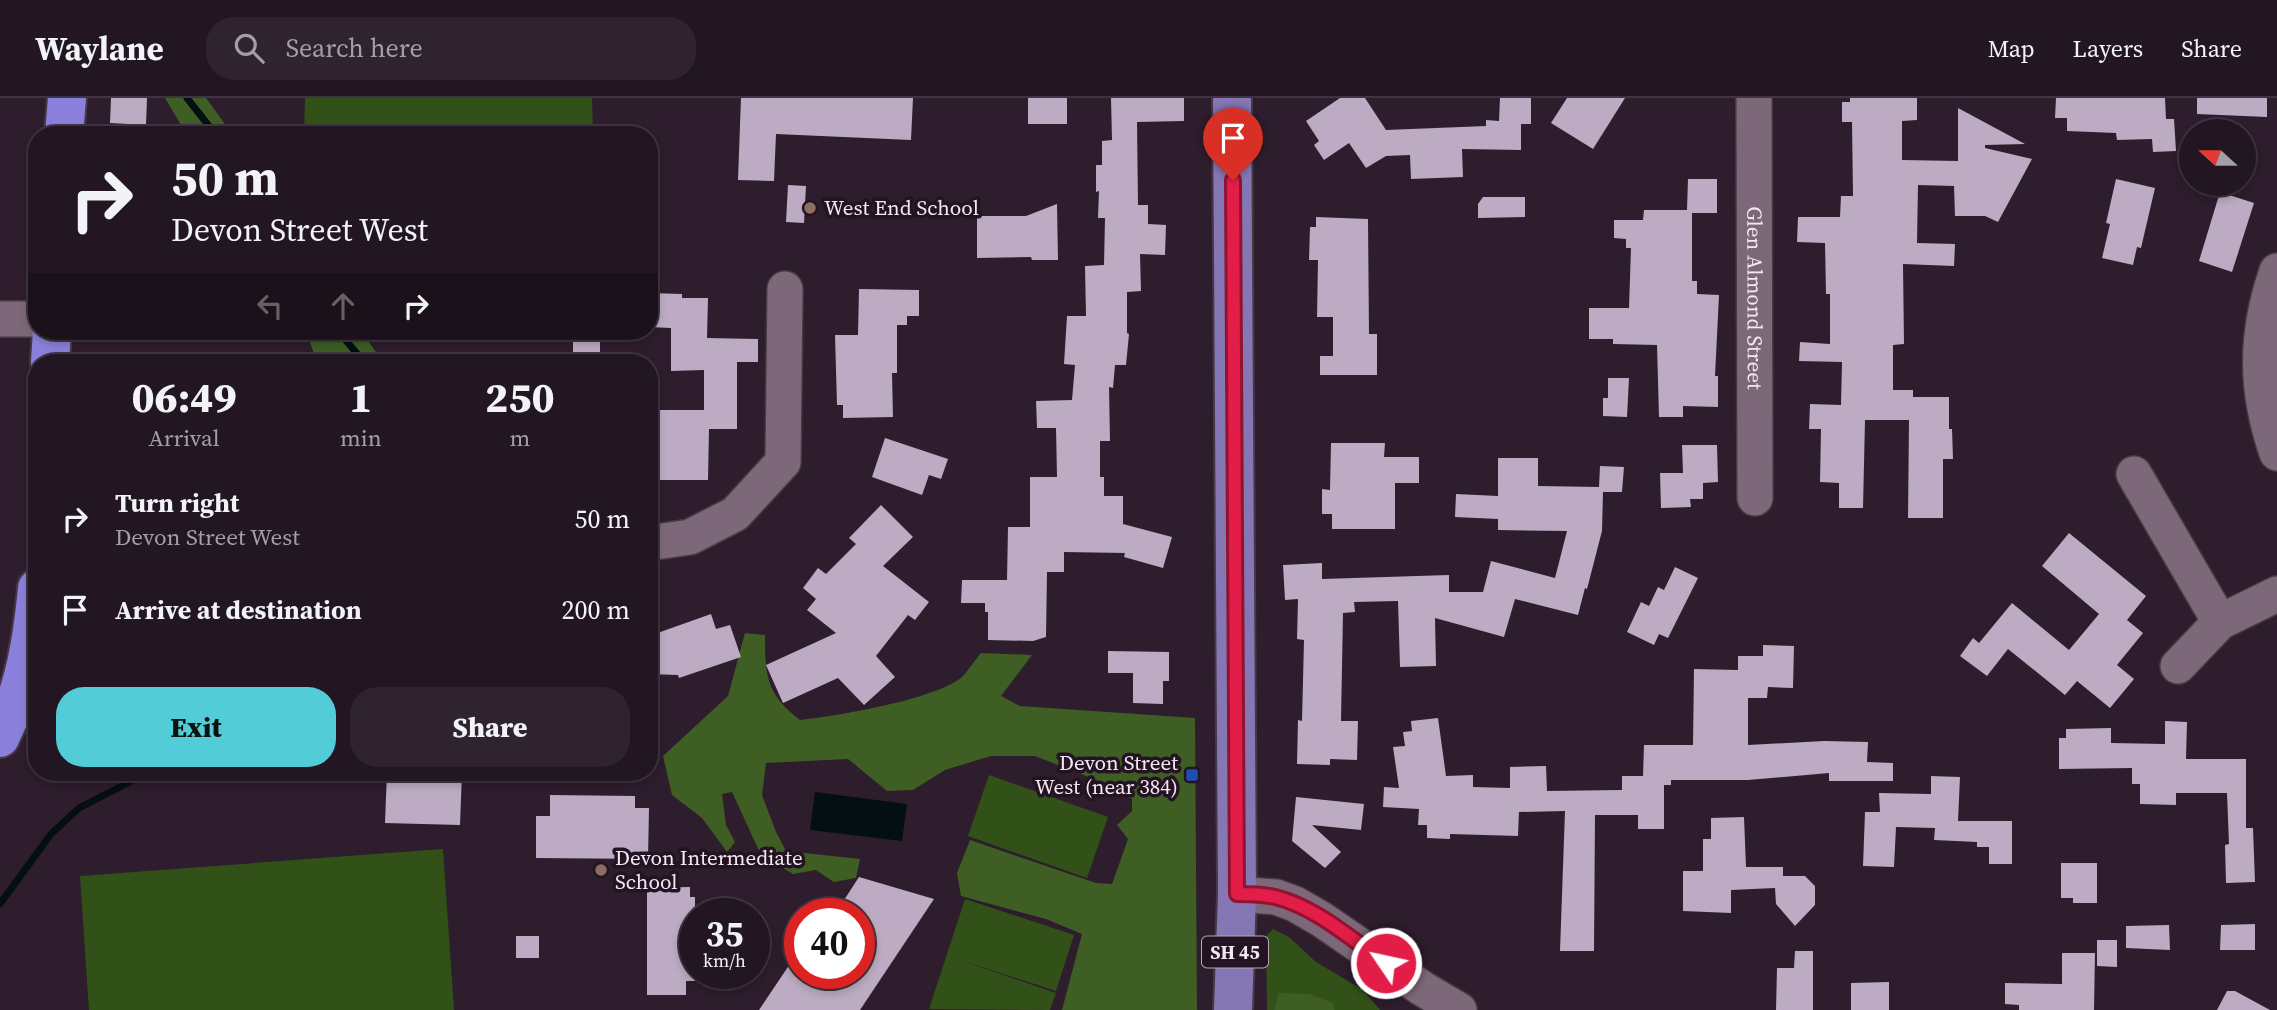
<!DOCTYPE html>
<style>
body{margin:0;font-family:"Source Serif 4",serif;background:#2e232f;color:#f1f3f6;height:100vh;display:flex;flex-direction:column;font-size:26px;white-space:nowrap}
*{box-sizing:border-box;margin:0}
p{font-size:23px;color:#a29fa5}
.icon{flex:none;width:38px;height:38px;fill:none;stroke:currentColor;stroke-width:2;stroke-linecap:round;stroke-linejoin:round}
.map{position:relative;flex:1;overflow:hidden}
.side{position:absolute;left:28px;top:256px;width:630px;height:427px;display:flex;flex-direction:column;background:#221622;border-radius:28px;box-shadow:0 4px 10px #0003,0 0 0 2px #3f3540}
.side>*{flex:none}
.banner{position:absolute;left:28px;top:28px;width:630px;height:214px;border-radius:28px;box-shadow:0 4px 10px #0003,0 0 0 2px #3f3540;background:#221622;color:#f1f3f6;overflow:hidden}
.needle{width:46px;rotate:291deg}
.controls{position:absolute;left:2179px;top:21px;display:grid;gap:14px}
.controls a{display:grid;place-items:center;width:77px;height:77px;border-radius:50%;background:#221622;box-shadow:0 4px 10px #0003,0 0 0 2px #3f3540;font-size:35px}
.speed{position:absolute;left:679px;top:800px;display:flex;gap:14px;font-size:35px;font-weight:700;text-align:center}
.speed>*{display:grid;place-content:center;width:91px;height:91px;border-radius:50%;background:#221622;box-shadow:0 4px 10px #0003,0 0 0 2px #3f3540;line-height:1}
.speed small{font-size:18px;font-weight:400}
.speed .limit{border:10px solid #d22;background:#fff;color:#111}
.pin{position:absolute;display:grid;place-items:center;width:60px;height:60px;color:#fff;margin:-72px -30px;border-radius:50% 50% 50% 0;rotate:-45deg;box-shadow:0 0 7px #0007}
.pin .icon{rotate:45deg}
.me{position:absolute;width:77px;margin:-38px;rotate:304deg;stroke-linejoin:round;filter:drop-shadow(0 0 5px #0008)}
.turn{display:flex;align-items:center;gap:24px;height:147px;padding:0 28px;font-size:32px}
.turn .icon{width:91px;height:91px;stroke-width:2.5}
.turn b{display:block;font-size:49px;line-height:60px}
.lanes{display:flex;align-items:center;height:66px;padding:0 28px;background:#0003;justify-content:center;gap:35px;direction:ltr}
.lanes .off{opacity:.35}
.eta{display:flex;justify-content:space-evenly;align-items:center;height:119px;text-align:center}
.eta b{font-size:42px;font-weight:800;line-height:49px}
.action{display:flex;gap:14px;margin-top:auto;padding:14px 28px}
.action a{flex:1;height:80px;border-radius:28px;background:#52ccd6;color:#111;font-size:28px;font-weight:800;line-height:80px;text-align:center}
.action a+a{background:#2e232f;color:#f1f3f6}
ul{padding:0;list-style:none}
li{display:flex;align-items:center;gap:21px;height:91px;padding:0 28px}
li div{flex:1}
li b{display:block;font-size:26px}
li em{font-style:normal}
header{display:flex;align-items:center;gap:42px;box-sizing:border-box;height:98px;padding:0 35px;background:#221622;border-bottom:2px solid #3f3540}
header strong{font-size:33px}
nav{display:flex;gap:38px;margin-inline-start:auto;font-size:24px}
.search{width:490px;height:63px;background:#2e232f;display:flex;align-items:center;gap:18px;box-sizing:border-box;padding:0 24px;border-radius:28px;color:#a29fa5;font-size:26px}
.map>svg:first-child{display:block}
.green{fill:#325118}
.forest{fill:#3e5e24}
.water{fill:#040f11}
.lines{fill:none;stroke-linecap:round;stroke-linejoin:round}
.stream{stroke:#040f11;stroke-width:7}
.building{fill:#bcabc2}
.minor-casing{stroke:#473846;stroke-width:38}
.major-casing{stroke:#473846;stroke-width:42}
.highway-casing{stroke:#473846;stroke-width:42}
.minor{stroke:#7d687a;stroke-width:35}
.major{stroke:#8576b4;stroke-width:38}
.highway{stroke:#8a80db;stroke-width:38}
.route-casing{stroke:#92132f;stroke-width:18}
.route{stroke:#e11d48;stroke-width:12}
.education-dot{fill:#8d6e63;stroke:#241423;stroke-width:2.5}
.transit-dot{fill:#1a4fb4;stroke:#241423;stroke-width:2.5}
.labels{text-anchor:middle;stroke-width:7;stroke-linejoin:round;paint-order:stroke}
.shield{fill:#241423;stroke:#b5a8b4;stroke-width:2}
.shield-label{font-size:19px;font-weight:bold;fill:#f3e7f2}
.poi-label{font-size:21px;fill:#f3e7f2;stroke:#241423;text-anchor:start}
.street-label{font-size:21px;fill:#f3e7f2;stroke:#241423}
</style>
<header>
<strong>Waylane</strong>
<div class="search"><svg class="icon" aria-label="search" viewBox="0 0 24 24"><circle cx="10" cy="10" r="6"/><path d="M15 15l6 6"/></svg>Search here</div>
<nav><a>Map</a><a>Layers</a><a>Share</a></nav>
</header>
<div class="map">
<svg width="2277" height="912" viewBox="0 0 2277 912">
<rect width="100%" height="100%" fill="#2e1d2d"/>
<g class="green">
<polygon points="305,0 592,0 593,37 304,37"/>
<polygon points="989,677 1108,719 1087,780 968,738"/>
<polygon points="443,751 454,912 89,912 80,778"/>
<polygon points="965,801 1074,837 1056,893 957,861 1056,895 1050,912 929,911"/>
<polygon points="1273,831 1289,839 1316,864 1363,892 1380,912 1267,912 1266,838"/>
</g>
<g class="forest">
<polygon points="165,0 206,0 233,37 187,37"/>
<polygon points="306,233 361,233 383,264 317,264"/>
<path d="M745,535L765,537C765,577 766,596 800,622C837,618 932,602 961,580C968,573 975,562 981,555L1032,557L1001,598L1020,608L1195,620L1197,912H1062L1082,836L1046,821L961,798L957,775L970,742L1096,785L1112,786L1128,741L1117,727L1132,713V701L1104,685L1035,658H991L945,672L913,692L887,693L848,661L766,665L762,697L776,734L786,753L860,761L856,780L834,784L816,772L793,776L761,757L732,694L722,696L726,727L735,744L727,754L702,720L672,697L663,658L728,598Z"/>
<polygon points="1279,895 1309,896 1333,905 1334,912 1274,912"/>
</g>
<polygon class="water" points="815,694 907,706 902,743 810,732"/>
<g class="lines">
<g class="stream">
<polyline points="187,0 216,37"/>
<polyline points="338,233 364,264"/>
<polyline points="0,806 51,736 79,710 149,674"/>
</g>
</g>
<g class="building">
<polygon points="111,0 147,0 146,27 110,25"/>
<polygon points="741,0 913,0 911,42 776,36 774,83 738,82"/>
<rect x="1028" y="0" width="39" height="26"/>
<polygon points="1111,0 1184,0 1184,23 1137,24 1138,107 1148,107 1148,126 1166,127 1165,157 1140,156 1141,193 1127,194 1127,235 1129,236 1126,267 1115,267 1113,290 1109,289 1110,343 1100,343 1100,379 1104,379 1104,398 1123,398 1123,426 1172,439 1163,470 1124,459 1125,455 1064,454 1064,474 1047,474 1046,539 1033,543 988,542 988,514 985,514 985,505 961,505 962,482 1007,482 1008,429 1030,429 1030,379 1057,379 1056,330 1037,330 1036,303 1072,302 1075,267 1064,266 1067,218 1086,218 1085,168 1104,167 1105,120 1098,120 1099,93 1096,94 1096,67 1102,67 1102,43 1112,42"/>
<polygon points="1340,0 1365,0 1386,32 1486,28 1486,22 1499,23 1500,0 1531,0 1531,26 1521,26 1521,52 1462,51 1463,79 1411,81 1410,57 1386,58 1366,70 1349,45 1324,62 1314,47 1319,43 1306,23"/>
<polygon points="1567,0 1625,0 1593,51 1551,25"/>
<polygon points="1850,0 1917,0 1917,22 1902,23 1902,62 1958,63 1958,10 2025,46 1985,47 1985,50 2032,61 1998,124 1985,118 1955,118 1954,88 1918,87 1917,145 1955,146 1954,168 1903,166 1904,246 1893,247 1893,292 1913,292 1913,299 1949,299 1949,331 1952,331 1953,361 1943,361 1943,420 1908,420 1909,322 1865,322 1863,410 1839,410 1839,385 1820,384 1821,331 1809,331 1810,306 1841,307 1842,264 1799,263 1800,244 1830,246 1830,196 1826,196 1825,145 1797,144 1798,119 1840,119 1841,98 1853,98 1852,24 1842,24 1842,4 1850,4"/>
<polygon points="2056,0 2165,0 2166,21 2174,21 2176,53 2153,54 2152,41 2117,42 2116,35 2067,33 2067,20 2055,20"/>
<polygon points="2197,0 2267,0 2267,19 2197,16"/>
<polygon points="1688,81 1717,81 1717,115 1692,115 1692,183 1697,183 1697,196 1719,197 1715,278 1718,278 1718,309 1683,308 1683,319 1659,319 1657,247 1613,246 1613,241 1589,241 1589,210 1629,210 1631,150 1626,150 1626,141 1614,140 1614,122 1643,122 1644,112 1687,112"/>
<polygon points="2116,81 2155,90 2141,150 2137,149 2133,167 2102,160 2110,126 2106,125"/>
<polygon points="788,87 806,88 804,125 786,124"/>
<polygon points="2220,94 2254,105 2232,174 2199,163"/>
<polygon points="1483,99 1525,99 1525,119 1478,120 1478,106"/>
<polygon points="1057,106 1058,162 1032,162 1031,159 977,160 977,118 1026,118"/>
<polygon points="1316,119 1368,121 1369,236 1377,236 1377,277 1320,277 1320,258 1333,258 1333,219 1317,219 1318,162 1309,162 1310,129 1316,129"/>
<polygon points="859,191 919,192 919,218 907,218 907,227 897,227 897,275 892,275 893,319 843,320 843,307 837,307 835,237 858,237"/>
<polygon points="649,195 682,196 682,200 708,200 707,240 758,241 758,264 737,264 737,331 709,331 708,382 649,382 649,312 704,312 704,272 671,273 671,230 649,229"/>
<rect x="573" y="233" width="27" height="31"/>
<polygon points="1608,280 1629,280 1627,319 1603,318 1603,300 1608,300"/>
<polygon points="885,340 948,361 941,381 929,377 922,397 872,379"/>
<polygon points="1331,345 1385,345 1384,359 1419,359 1419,385 1395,385 1395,431 1332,431 1332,416 1322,416 1322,391 1330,392"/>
<polygon points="1682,347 1717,347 1718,384 1703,385 1703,401 1690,401 1691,409 1661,410 1660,375 1683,375"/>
<polygon points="1498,360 1538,360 1538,388 1599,389 1600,368 1624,369 1622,394 1603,394 1602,433 1587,491 1585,490 1578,517 1515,501 1504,539 1435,520 1436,568 1400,569 1398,503 1354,504 1355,514 1343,515 1341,623 1358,623 1357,662 1330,661 1330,667 1297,666 1298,622 1302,623 1304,542 1297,541 1298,501 1285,502 1283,467 1322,465 1322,481 1449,477 1449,494 1483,494 1491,463 1555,480 1567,433 1498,432 1498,421 1455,419 1456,396 1498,398"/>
<polygon points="881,407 913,439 883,468 929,504 915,522 908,517 876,558 895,579 864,607 838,580 783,605 766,567 836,535 807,512 816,501 803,490 818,470 826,476 856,446 849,440"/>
<polygon points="2069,435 2146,498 2127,522 2143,535 2117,567 2134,581 2110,610 2077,583 2065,597 2008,551 1987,578 1960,558 1973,540 1979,545 2012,505 2069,552 2099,516 2042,468"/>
<polygon points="1675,469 1698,480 1668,540 1659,536 1654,547 1627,534 1641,504 1649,508 1658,489 1664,492"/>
<polygon points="711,516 716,531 730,527 741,559 679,580 678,577 649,576 649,538"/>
<polygon points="1763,547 1794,548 1793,590 1768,589 1767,600 1748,600 1748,647 1824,643 1868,644 1867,664 1893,665 1893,683 1829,683 1829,675 1748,682 1671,682 1671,687 1664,687 1664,731 1638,731 1638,717 1595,717 1594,853 1560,853 1565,713 1519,714 1518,738 1450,736 1450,741 1427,740 1427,727 1418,727 1419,711 1383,709 1384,689 1399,690 1393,649 1405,648 1403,634 1412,633 1411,623 1438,620 1446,678 1473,677 1473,689 1510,690 1510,669 1546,668 1547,693 1622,692 1622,678 1643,678 1644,647 1693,647 1694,571 1738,572 1738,558 1763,558"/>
<polygon points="1108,553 1169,554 1169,583 1163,583 1163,606 1133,605 1133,575 1108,575"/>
<polygon points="2165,623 2187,624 2186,661 2246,661 2246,730 2253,730 2255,784 2226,785 2225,747 2229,746 2227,695 2176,695 2176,707 2140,706 2140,686 2132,686 2132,670 2059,671 2059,640 2066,640 2066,631 2111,630 2111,645 2165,646"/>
<polygon points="387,674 462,674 460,727 385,725"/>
<polygon points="1931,678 1960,679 1958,723 2012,723 2012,766 1989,766 1989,749 1977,749 1977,744 1934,742 1935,730 1896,729 1894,769 1863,768 1865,714 1880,714 1879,695 1931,696"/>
<polygon points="550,697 635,698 635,710 649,710 648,761 536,760 536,718 550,718"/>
<polygon points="1296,699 1364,706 1361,732 1312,727 1341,754 1325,770 1292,743"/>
<polygon points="1744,719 1746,769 1783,769 1783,778 1805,778 1815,788 1815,807 1795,828 1776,806 1775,790 1731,792 1731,815 1683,813 1683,773 1703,773 1703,741 1711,741 1711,720"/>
<polygon points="2061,765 2097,765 2097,805 2073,805 2073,800 2061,800"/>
<polygon points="859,779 934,801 860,912 759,912 800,851 800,875 859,875 859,816 835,816"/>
<polygon points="690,789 690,799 695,799 695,883 686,883 686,897 647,897 647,790"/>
<polygon points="2255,826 2255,852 2220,852 2221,827"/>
<polygon points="2169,827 2170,852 2126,850 2126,828"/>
<rect x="516" y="838" width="23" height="22"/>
<polygon points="2097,842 2117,842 2117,869 2097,868"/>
<polygon points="1795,853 1813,853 1813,912 1776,912 1777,870 1794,870"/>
<polygon points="2062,855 2095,855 2094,912 2019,912 2019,907 2005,906 2005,885 2062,886"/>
<polygon points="1889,884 1889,912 1851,912 1851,885"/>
<polygon points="2227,893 2235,893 2270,912 2217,912"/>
</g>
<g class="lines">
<defs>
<g id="minor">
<path id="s1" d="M1754,0L1755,400"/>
<path d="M2277,173C2255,237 2255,291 2277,355"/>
<polyline points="0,221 37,221"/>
<polyline points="2134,376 2220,524"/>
<polyline points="649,445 690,439 735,416 783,364 785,191"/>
<polyline points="2178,568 2220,524 2277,496"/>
<polyline points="1237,796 1276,799 1295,806 1321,821 1423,891 1459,912"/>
</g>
<polyline id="major" points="1232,0 1237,796 1233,912"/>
<g id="highway">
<polyline points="64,37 67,0"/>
<polyline points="50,264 52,233"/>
<path d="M0,640C24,592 32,544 37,490"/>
</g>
</defs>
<use href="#minor" class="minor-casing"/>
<use href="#major" class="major-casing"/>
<use href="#highway" class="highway-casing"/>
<use href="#minor" class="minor"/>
<use href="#major" class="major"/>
<use href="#highway" class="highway"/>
</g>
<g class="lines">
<defs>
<path id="route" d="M1233,82L1237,796C1250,796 1263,796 1275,799C1316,809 1352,842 1386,865"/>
</defs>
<use href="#route" class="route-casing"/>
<use href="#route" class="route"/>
</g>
<g class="education-dot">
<circle cx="810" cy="110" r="7"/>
<circle cx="601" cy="772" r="7"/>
</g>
<rect class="transit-dot" x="1185" y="670" width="14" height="14" rx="3.5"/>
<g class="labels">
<rect class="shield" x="1202" y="838.5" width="66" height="31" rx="5"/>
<g class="shield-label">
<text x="1235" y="861">SH 45</text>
</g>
<g class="poi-label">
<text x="824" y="117">West End School</text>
<text x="1178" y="672" text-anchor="end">Devon Street<tspan x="1178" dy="24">West (near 384)</tspan></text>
<text x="615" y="767">Devon Intermediate<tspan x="615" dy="24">School</tspan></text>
</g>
<g class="street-label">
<text dy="7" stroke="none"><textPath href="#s1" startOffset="200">Glen Almond Street</textPath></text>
</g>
</g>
</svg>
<div class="controls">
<a><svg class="needle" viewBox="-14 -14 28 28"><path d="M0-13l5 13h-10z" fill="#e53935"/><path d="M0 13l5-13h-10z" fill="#a29fa5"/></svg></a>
</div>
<div class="speed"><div>35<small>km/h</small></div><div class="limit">40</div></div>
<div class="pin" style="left:1233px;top:82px;background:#d93025"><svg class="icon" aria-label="arrive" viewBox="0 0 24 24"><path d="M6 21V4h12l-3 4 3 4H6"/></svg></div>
<svg class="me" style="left:1386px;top:865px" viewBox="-20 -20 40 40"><circle r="17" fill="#e11d48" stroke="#fff" stroke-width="3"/><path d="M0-11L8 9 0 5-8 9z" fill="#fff"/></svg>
<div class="banner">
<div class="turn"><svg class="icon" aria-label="right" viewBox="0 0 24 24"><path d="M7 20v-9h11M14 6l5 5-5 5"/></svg><div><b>50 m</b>Devon Street West</div></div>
<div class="lanes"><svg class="icon off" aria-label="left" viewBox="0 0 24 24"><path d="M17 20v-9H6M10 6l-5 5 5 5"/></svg><svg class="icon off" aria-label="ahead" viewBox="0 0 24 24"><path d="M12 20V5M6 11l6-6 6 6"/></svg><svg class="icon" aria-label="right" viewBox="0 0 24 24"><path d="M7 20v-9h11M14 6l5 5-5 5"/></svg></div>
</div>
<section class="side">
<div class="eta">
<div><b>06:49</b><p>Arrival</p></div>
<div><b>1</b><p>min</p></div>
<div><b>250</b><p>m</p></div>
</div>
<ul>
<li><svg class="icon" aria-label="right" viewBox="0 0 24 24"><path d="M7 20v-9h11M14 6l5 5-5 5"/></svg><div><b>Turn right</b><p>Devon Street West</p></div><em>50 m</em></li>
<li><svg class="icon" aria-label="arrive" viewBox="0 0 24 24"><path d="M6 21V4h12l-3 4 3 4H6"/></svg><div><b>Arrive at destination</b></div><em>200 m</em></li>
</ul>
<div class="action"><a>Exit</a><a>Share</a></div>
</section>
</div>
